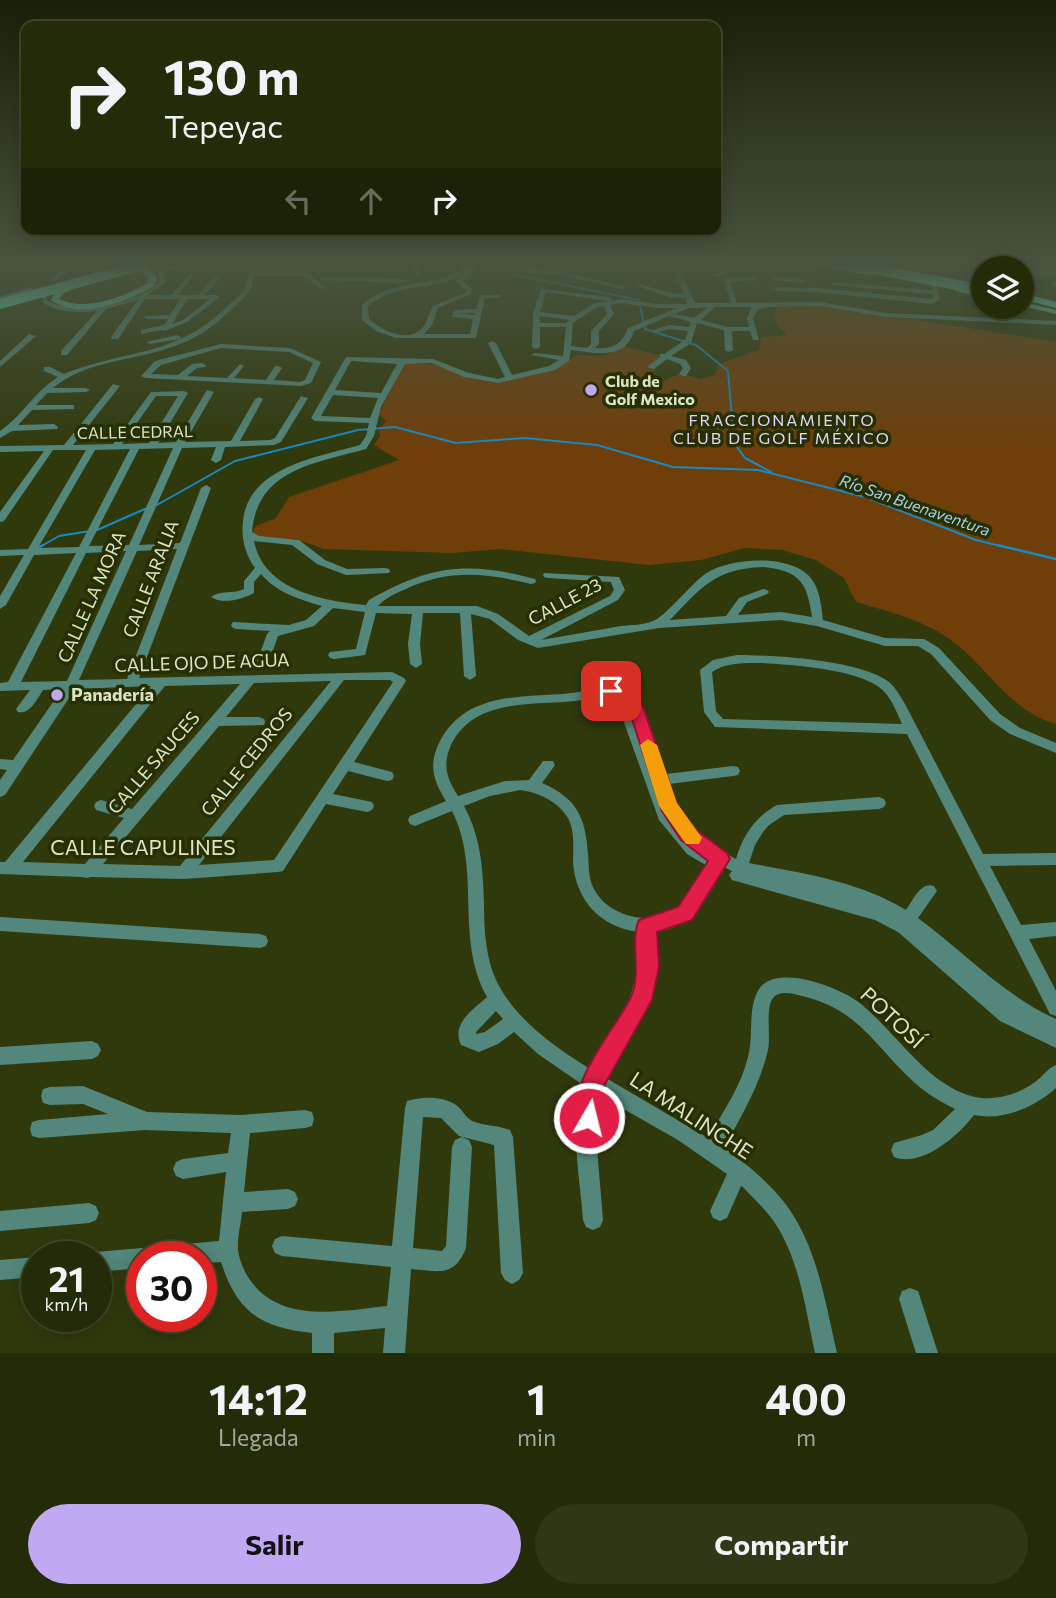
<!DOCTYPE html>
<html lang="es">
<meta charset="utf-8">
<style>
body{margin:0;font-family:Commissioner,sans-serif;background:#303717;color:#f1f3f6;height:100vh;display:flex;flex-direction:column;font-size:26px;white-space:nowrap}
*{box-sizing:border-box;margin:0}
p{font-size:23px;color:#a3a79c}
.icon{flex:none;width:38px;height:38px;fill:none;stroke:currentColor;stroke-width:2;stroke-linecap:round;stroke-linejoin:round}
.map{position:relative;height:1353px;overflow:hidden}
.panel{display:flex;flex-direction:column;background:#242b09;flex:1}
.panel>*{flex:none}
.top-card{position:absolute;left:21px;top:21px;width:700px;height:214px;border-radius:14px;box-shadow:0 4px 18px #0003,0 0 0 2px #41472a;background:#242b09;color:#f1f3f6;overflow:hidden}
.buttons{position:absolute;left:971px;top:256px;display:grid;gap:14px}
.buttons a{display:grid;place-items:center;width:63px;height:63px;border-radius:50%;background:#242b09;box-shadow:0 4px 18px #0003,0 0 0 2px #41472a;font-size:35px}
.speed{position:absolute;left:21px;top:1241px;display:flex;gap:14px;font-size:35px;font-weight:700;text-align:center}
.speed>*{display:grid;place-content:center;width:91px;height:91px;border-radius:50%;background:#242b09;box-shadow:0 4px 18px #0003,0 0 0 2px #41472a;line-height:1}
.speed small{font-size:18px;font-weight:400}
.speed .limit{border:10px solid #d22;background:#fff;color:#111}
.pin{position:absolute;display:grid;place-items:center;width:60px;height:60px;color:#fff;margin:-30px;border-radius:14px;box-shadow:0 4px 10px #0006}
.me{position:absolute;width:77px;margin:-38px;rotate:8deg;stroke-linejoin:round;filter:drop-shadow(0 0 5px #0008)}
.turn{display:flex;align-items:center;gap:24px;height:147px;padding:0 28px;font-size:32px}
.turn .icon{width:91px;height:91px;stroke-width:2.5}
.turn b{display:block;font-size:49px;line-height:60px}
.lanes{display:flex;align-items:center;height:66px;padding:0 28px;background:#0003;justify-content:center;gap:35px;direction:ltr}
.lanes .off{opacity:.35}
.eta{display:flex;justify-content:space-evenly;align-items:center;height:119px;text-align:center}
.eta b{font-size:42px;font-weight:700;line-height:49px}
.action{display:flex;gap:14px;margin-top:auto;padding:14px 28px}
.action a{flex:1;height:80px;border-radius:42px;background:#c1a8f3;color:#111;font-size:28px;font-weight:700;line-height:80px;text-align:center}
.action a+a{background:#303717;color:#f1f3f6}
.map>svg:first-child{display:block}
.green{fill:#703e09}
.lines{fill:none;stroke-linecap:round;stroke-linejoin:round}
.stream-far1{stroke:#188ac6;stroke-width:2}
.stream{stroke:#188ac6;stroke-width:2.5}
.minor{fill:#53877c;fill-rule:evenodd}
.major{fill:#64d9c4;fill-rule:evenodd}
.highway{fill:#68fae0;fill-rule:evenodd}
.highway-bridge{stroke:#68fae0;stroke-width:10}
.route{fill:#e11d48;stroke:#92132f;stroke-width:2}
.slow{fill:#f59e0b}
.poi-dot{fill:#c1a8f3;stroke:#272f01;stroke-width:2.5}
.labels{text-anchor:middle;stroke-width:7;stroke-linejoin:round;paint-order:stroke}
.far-poi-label{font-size:16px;font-weight:bold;fill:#dce4c5;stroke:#272f01;text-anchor:start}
.far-neighbourhood-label{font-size:16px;letter-spacing:2px;fill:#e1d4ff;stroke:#272f01}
.far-street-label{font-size:16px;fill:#dce4c5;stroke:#272f01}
.far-water-label{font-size:16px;font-style:italic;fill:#a3cfee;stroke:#272f01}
.street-label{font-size:18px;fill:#dce4c5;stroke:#272f01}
.poi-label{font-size:18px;font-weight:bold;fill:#dce4c5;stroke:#272f01;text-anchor:start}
.near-street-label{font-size:21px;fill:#dce4c5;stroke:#272f01}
</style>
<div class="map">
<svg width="1056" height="1353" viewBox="0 0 1056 1353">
<rect width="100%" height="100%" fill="#30390c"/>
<path class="green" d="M825,305L1056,342V724C1009,711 988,667 951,640C924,620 887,611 856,602L844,578L816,560L782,550L745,548L701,560L648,565L500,549L453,553L324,549L296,539L269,540L251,534L256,526L276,518L289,497L399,460L374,445L380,436L379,430L386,421L379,414L404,363L448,365L468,378L495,383L551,370L578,355L605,356L623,346L661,356L652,363L656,365L654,375L648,380L655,385L681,373L700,379L715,375L719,364L759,350L761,337L787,335L774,321L777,306Z"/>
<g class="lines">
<g class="stream-far1">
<polyline points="510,274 639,300 645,329 696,345 728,371 734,443 745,458 771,472"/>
<polyline points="155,506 235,461 358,430 395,427 456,443 525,438 597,445 673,467 758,470 865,497 976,540 1004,547"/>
<polyline points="97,530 145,509"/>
<polyline points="40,547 59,536 90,531"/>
</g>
<g class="stream">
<polyline points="997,545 1056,559"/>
<polyline points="38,548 43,545"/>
</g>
<g class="minor">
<polygon points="12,265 19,265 11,271 7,271 7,269"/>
<polygon points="66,265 73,265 56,281 52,281 52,279"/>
<path d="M187,265H219L163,271L166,282L148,295H171L191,273L194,275L178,295H198L216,275H220V277L205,295H217L220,297L187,322L165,331L162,330L141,334V330L164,325L168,319H147L144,317L145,316L170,315L180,299H145L118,339H112L111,337L138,300L106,309L67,355H61V351L97,311C78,313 60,313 43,303L41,293H45L48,301C81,318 132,304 160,282L157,268ZM187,299H210L183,320L172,324Z"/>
<path d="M250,265H256L255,272H306L326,288L321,289L304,276H254L251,289L245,296C225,316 207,334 180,344C140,361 87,359 53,388H86L90,390L86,392L47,393L36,405H74V409L32,410L18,425L54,424L58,427L57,429L12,431L0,438V431C22,416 35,391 58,377L44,371V367H50L64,374C106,356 155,355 194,332C212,322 226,307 241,294L245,289Z"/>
<polygon points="366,265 372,265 367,270 364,268"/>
<polygon points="412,265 418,265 420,275 416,275"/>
<path d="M462,265H474L477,269L463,281L472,289L471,294L438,308L432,325L424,334H470L473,319L452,317L454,310L476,309L480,295H501V297L485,298L476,338H396L376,331L362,320V305C390,279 429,288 461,270ZM465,273L456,281L466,290L465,293L433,306C429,312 428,321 423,327C410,344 382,331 369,319L368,306C400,281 433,292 465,273ZM459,313H475L474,315Z"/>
<polygon points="523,265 529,265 527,268 560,271 626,287 623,289 560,275 523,272 520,270"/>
<path d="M672,265H678L695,303H731L724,279L754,277L757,279L756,280L730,282L737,303L821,302L886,313L1056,321V325L886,317L821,306L767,307L758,309L753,318L759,340H753L750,331H732L733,350L729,352L725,350L724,330L697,323L691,343L671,356L686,360L691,368L686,376H683L679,374L683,368L680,364L667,359L654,369L647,367L660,357V354H664L685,340L688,331L669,329L655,333L651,331L669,325L689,327L691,322L669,316L634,331C625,361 594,353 571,350L569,361L555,370L498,383L464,377L432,363L405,364L381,407L374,436L366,449C316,463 257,469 252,532L259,536L299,540L325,560L347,569L385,568L389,569L390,571L389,573L346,575L317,564L292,545L254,541C264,591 324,601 366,605L369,600C430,565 468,561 535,579L536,581L535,583L531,584C487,573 448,569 406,589C396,593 385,598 378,606H477L498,614L529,636L610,596L614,590L611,582L548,578L544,577L543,575L544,573L619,577L625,590L618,600L541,640C568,635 595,631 621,626C632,625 644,625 653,621C665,617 691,584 705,574C729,558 786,554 808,575C820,587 821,604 823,620L885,638L924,639L939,648L1000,714L1020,728L1056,743V753L1010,734L990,720L931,654L918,646H885L817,626L781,620L659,628L538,648L518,640L490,619L471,614L476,676L470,680L464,676L460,613H423L420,644L422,664L416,668L410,664L408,644L412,614L376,613L365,655L334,659L330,658L328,655L330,652L356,649L365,612L333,608L314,626L278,636L270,659L285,660L287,663L285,666H237L235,663L237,660L258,659L267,634L270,631L237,629L233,628L231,625L233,622L289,625L306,620L322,606C299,599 277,593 261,574L254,582V593C242,599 223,605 211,597C220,590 234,594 244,589V581L255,568C245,554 241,538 243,521C248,467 318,457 360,445L366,436L369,423L315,421L311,418L346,357L433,359L469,373L498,379L505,377L488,343L492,341L496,343L512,375L549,366L559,360L531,355L535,353L563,356L566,327H540V347L536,349L532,347L533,314L541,289L609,297L612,299L611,301L621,299L657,304H687L686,298L669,297L637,286L640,284L670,293L684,294ZM546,292L608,301L593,304L574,316L540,312ZM621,303L657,308H677L628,328C622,344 612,350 595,348L599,344V331L614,314L610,305ZM604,306L607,314L591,331V344L587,348L571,346L573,323L597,307ZM715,307H752L747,318L749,327H728L701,320ZM689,308L708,307L694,318L675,314ZM539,316L569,320L566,323H540ZM351,361L397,364L381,393L335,390ZM333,395L378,398L370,418L321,416ZM763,567C800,571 807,582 812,617L781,612L738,615L747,602L767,594L769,592L767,590L763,589L739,598L726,616L670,620C702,587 714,569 763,567Z"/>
<polygon points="734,265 768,265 735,269 716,277 713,275"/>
<polygon points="993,265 1000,265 1003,268 996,268"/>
<polygon points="1022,271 1056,272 1056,276 1022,275"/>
<polygon points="323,277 403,279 406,281 403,283 321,280 321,278"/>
<polygon points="775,277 802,279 805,281 802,283 773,280 772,279"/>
<polygon points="1054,281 1056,282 1056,287 1051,283"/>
<polygon points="834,282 932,290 931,285 934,283 937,285 940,300 932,304 816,292 777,291 774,289 777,287 816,288 933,299 932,294 832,285 832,283"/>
<polygon points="1022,283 1025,285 1032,298 1027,297 1022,290"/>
<polygon points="32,287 34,288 34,290 0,300 0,296"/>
<polygon points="29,334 36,336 0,367 0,361"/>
<polygon points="177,335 181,337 180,339 150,344 146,342"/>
<path d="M221,344L290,348L321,362L311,383L301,386L145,378L141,376L155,361ZM221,348L289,352L313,363L305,380L300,382L274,380L282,368L278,366H275L266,380L234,378L244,366L240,364L227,378L187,376L197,368L205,367L206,365L202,363L192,364L178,375L151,374L161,365Z"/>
<path d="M113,384L120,386L73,445L113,444L151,392H154L184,391L188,393L158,443L176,442L207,390L214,392L185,442L231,441L255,399L259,397L263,399L240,441L270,440L275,438L301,396L308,398L281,442L274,445L225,447L221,460L216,463L211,460L216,447L182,448L139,545L180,543L201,488L206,485L211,488L139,678L392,672L404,678L406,681L354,762L392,772L394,776L392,780L387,781L348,771L333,794L372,802L374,806L372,810L367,812L326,804L283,871L278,872L184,879L91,877L87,878L82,877L0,874V862H5L151,686L75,689L5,795L0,797V780L7,770L0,769V759L13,760L62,689L43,690C37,699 30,715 18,712L16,709L30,690L0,691V683L8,682L76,553L34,555L6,605L0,609V596L24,555L0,556V550L28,549L86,450H53L4,521L0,522V512L44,451L0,452V446L64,445ZM156,396H178L149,443L122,444ZM173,448L129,545L89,546L139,449ZM130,449L79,547L38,548L95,450ZM177,549L127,679L79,680L137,551ZM126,551L67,681L21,682L86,553ZM344,680H390L393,682L274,860L199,865ZM331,681L180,866L103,864L219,726L264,725L265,722L264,719L259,717H226L254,683ZM240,684L132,809L101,800L96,802L94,806L96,810L124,818L85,864L23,862L165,686Z"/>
<path d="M737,655C773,655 860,660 889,682C896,688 900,696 905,704L983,854L1056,853V865L990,866L1021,925L1056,922V936L1029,939L1056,991V1016L1050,1014L907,734L715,727L704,712L700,670L713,660ZM762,663C794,665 854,669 879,687C891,696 896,711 902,724L723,719L716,711L712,672C727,662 745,663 762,663Z"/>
<path d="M606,688C611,687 618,686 623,689C647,700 658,751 666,774L733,766L738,767L740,771L738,775L733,776L669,784C681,823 700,841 736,859C743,835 755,817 777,805L879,797L884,799L886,803L884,807L879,809L784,815L769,825L763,832L755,845L749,863C802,873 859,881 906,910C913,900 921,881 934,886L937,891L918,918C964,952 1003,995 1056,1019V1048L1000,1021L898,932L875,920L732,880L729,875L732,871L724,867C709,897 692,929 654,932C659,987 637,1034 606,1078L708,1138C723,1112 741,1086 748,1057C754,1035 747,1009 759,989C776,963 838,987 857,1001C896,1030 929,1091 981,1098C1002,1100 1024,1092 1040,1078C1045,1073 1049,1068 1056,1065V1088C1035,1107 1003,1121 974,1115C959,1135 922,1168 894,1157L891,1150L894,1143L922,1135L933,1130L955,1109C941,1102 927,1094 915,1083C873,1045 859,1008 798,995C790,993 779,991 773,998C765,1008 771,1037 768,1050C760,1085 741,1117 724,1148C746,1163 767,1181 784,1202C817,1244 825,1302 837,1353H815C805,1307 799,1253 769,1215C761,1205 751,1196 743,1187L741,1186L727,1218L720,1221L713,1218L710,1211L727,1174L678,1140L599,1095L597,1148L603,1220L600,1227L593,1230L586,1227L583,1220C580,1177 569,1127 583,1085L538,1054L514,1032L498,1044L479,1052L461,1045C451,1023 473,1010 487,997C454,937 482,870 452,811L415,826L410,824L408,820L410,816L446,801C433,780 428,764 440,741C465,694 517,697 563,694C578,693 592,689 606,688ZM588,699L609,706L621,714L659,820L687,854L709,867C701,881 693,897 681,907C655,928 607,918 593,887C588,877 589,865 588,855C586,818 577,798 542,783L555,765L553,761H543L529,780L505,781L458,796C447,779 442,765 451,745C476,693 542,708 588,699ZM520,790C538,792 560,802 569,820C575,833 573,850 573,863C576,901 601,927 638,932C642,988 621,1024 590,1069C551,1045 502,1010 490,963C485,944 484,924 484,904C483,869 481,837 464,806L490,796ZM496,1011L503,1019L485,1032L476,1034V1032Z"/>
<polygon points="0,917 260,934 266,936 268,941 266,946 260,948 0,931"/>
<polygon points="92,1041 98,1044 101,1050 98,1056 92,1059 0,1065 0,1047"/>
<path d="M83,1086L147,1112L241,1115L305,1110L312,1112L314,1119L312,1126L305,1128L250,1133L244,1192L288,1189L295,1192L298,1199L295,1206L288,1209L242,1212C241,1224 237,1238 238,1250C239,1260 245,1273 250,1280C281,1324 341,1311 387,1306L391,1267L282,1256L275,1253L272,1246L275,1239L282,1236L392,1246L405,1108L407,1101C422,1096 443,1096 456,1105C462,1109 466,1118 472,1121C483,1126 498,1125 510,1130L513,1137L523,1273L519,1280L512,1284L505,1280L501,1273L494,1145L459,1136L441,1118L423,1117L413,1248L442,1251L446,1246L452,1147L455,1140L462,1137L469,1140L472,1147L466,1248C454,1278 439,1271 411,1269L405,1353H383L385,1328L334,1333V1353H312V1333C261,1328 237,1312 221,1262L201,1263V1256H152L155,1249L162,1246L219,1241L226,1172L183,1179L176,1176L173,1169L176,1162L183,1159L228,1153L231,1133L145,1130L39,1138L32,1136L30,1129L32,1122L39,1120L108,1114L83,1104L50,1105L43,1103L41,1096L43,1089L50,1087Z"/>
<polygon points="89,1203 96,1206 99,1213 96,1220 89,1223 0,1231 0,1211"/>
<polygon points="142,1248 149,1251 152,1256 142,1256 142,1268 96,1272 96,1256 88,1256 96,1252"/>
<polygon points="37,1257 37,1277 0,1280 0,1260"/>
<polygon points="910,1288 918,1291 938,1353 916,1353 899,1299 902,1291"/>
</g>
<g class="major">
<polygon points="808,265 828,265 873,273 869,275"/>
<path d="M140,267H146L157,277L154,286C127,302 79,321 51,300L57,290L74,283H77V287L63,294L59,299C86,312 124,297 148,283L149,278L140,271Z"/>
<polygon points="955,287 984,294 984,298 955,291"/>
<polygon points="1022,302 1056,310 1056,314 1022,306"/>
</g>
<g class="highway">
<polygon points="833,265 860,265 873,269 869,272"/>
<polygon points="1022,293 1056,302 1056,308 1022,299"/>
</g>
<g class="highway-bridge">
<polyline points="852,265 984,290"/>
<polyline points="0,304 142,265"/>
</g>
</g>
<linearGradient id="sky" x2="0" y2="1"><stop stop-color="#1a1f07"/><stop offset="0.58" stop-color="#485440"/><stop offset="1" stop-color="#485440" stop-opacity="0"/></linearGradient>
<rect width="1056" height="455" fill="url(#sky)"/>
<path class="route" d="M611,685L631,691L642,704L677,805L695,829L727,853L730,859L692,920L657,932L659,967L652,1000L605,1084L597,1127L589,1130L580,1127C563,1086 612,1034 630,999C643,973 629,942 639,920L678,907L708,861L681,840L662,811L629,710L620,699L606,695L603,691Z"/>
<polygon class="slow" points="648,739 657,745 677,803 702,838 699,844 686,844 659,806 640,745"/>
<g class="poi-dot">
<circle cx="591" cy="390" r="7"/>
<circle cx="57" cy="695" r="7"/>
</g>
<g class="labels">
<g class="far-poi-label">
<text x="605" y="387">Club de<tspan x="605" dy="18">Golf Mexico</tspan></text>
</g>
<g class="far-neighbourhood-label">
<text x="782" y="426">FRACCIONAMIENTO<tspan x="782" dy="18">CLUB DE GOLF MÉXICO</tspan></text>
</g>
<g class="far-street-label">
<text transform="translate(135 432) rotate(-1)" y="6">CALLE CEDRAL</text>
</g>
<g class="far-water-label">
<text transform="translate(915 505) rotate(19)" y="6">Río San Buenaventura</text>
</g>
<g class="street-label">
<text transform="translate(151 579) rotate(-69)" y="6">CALLE ARALIA</text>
<text transform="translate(92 597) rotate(-66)" y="6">CALLE LA MORA</text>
<text transform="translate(565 602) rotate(-28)" y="6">CALLE 23</text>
<text transform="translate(202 663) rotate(-2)" y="6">CALLE OJO DE AGUA</text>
<text transform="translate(247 762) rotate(-51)" y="6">CALLE CEDROS</text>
<text transform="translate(154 763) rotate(-49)" y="6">CALLE SAUCES</text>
</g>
<g class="poi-label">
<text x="71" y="701">Panadería</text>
</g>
<g class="near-street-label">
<text x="143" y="855">CALLE CAPULINES</text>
<text transform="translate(892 1018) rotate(43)" y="7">POTOSÍ</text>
<text transform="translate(691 1116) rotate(33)" y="7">LA MALINCHE</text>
</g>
</g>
</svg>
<div class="buttons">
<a><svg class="icon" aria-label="layers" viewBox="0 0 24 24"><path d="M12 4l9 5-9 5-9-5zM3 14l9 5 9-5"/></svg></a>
</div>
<div class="speed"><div>21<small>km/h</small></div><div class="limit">30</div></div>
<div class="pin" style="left:611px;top:691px;background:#d93025"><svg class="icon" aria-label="arrive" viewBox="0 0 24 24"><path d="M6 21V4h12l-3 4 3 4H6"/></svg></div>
<svg class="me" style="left:589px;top:1118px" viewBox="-20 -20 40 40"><circle r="17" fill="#e11d48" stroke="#fff" stroke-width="3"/><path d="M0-11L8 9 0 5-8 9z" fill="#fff"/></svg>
<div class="top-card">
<div class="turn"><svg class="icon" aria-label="right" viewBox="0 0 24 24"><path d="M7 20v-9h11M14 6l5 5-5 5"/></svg><div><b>130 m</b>Tepeyac</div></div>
<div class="lanes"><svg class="icon off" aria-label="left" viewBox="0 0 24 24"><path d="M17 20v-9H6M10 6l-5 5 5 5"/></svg><svg class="icon off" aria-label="ahead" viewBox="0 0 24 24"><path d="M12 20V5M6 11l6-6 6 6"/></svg><svg class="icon" aria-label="right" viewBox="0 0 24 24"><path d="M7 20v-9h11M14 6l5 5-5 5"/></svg></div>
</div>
</div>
<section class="panel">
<div class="eta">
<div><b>14:12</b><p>Llegada</p></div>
<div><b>1</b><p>min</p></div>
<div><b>400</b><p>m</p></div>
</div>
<div class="action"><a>Salir</a><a>Compartir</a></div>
</section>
